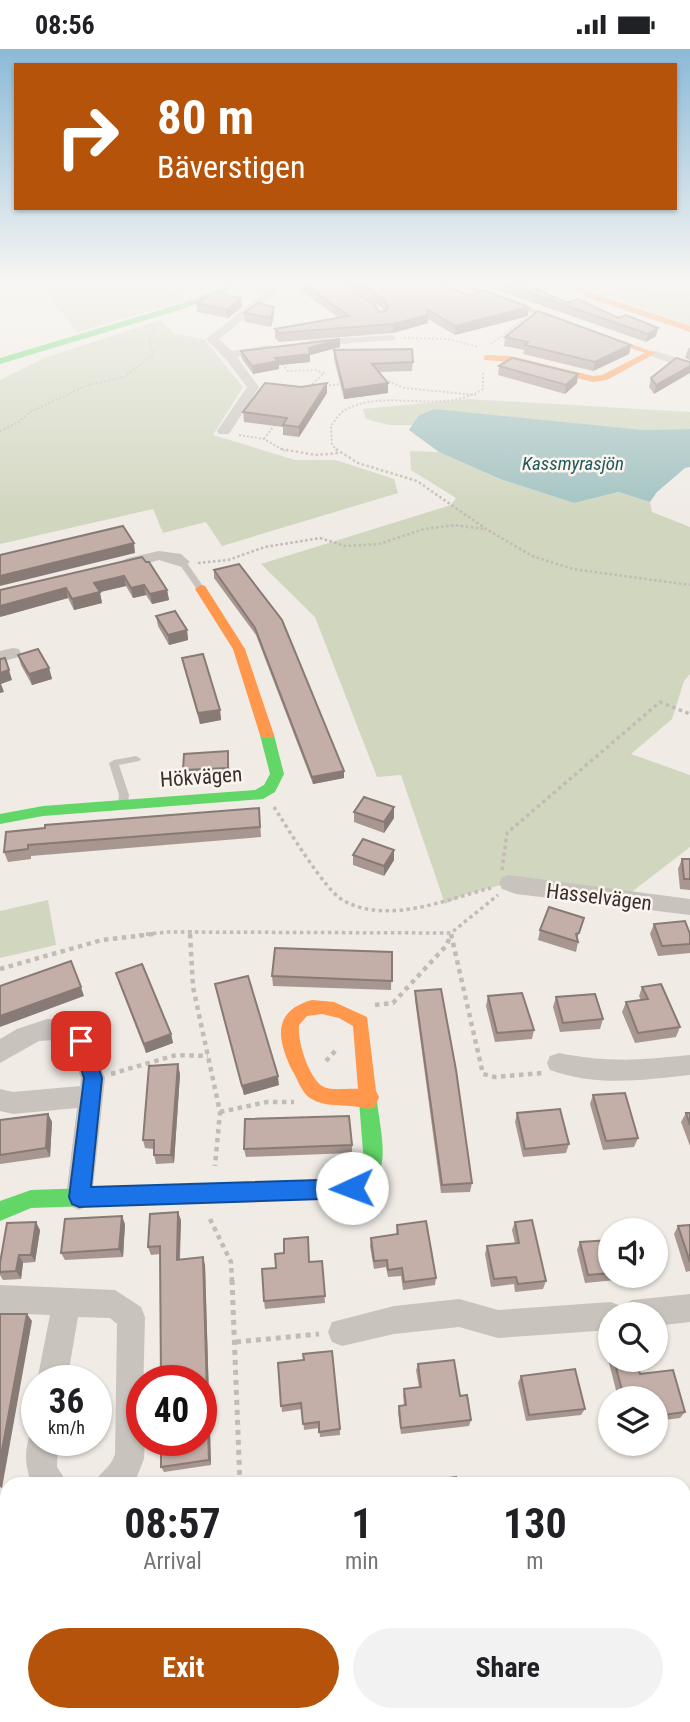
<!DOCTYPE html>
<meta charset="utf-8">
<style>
body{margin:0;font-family:"Roboto Condensed",sans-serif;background:#f2f2f2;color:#202124;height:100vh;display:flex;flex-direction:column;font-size:26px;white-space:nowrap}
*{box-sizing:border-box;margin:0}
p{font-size:23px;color:#757577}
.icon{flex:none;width:38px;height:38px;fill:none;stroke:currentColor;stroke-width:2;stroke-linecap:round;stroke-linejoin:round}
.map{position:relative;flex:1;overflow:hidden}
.side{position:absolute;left:0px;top:1428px;width:691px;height:245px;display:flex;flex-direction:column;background:#fff;border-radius:21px 21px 0 0;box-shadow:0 2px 5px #0004}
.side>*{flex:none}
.banner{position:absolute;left:14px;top:14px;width:663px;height:147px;border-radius:0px;box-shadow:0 2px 5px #0004;background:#b45309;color:#fff;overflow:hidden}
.controls{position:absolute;left:598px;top:1169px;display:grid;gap:14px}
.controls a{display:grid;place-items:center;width:70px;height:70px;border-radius:50%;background:#fff;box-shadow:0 2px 5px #0004;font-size:35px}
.speed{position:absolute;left:21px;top:1316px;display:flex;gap:14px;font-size:35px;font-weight:700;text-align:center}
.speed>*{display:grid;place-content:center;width:91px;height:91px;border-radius:50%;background:#fff;box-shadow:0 2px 5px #0004;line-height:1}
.speed small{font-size:18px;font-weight:400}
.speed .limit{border:10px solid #d22;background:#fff;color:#111}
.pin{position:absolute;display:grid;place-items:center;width:60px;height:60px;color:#fff;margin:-30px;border-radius:14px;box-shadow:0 4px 10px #0006}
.me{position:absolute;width:77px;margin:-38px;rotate:268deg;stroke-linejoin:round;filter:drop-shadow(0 0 5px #0008)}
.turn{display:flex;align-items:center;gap:24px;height:147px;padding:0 28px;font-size:32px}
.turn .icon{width:91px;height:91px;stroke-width:2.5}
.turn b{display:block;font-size:49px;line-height:60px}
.eta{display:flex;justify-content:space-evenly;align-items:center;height:119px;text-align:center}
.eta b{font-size:42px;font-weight:700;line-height:49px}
.cta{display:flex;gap:14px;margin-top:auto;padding:14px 28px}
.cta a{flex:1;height:80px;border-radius:42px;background:#b45309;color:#fff;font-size:28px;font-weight:700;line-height:80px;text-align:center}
.cta a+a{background:#f2f2f2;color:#202124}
.status{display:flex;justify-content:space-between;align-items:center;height:49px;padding:0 35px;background:#fff;direction:ltr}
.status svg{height:19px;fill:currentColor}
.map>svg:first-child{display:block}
.green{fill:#d1d6bf}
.water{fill:#a1c2c1}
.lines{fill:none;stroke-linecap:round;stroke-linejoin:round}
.path-far4{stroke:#c2bbb6;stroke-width:2;stroke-dasharray:2 2;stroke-linecap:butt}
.path-far3{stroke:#c2bbb6;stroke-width:2.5;stroke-dasharray:2.5 2.5;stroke-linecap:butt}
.path-far2{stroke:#c2bbb6;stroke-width:3.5;stroke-dasharray:3.5 3.5;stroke-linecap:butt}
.path-far1{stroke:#c2bbb6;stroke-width:4.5;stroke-dasharray:4.5 4.5;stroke-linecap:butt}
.path{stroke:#c2bbb6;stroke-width:5;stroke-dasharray:5 5;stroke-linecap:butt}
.lane{fill:#c9c3be;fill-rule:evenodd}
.street{fill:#c9c3be;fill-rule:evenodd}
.fast{fill:#63d668;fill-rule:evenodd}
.slow{fill:#ff974d;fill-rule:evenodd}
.wall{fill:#a89690}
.shaded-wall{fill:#887a75}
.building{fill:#c3afa7;stroke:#887a75;stroke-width:2}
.route{fill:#1a73e8;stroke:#114b97;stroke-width:2}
.labels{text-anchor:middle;stroke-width:5;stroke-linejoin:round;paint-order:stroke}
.far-water-label{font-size:19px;font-style:italic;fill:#1f5a5e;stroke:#fbf5ee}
.street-label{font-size:21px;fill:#3b302b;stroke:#fbf5ee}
</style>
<div class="status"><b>08:56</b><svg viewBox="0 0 49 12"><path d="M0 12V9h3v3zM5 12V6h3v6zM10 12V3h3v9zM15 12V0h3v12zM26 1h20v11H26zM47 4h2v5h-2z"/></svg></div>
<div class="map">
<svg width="690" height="1673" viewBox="0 0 690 1673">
<rect width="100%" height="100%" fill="#f0ebe5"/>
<g class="green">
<polygon points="39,234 165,234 186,251 77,283"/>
<polygon points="664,241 690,245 690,277 611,248"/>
<polygon points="160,271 175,285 204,290 243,338 213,386 295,411 336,411 394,430 398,444 222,497 206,473 163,484 153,460 0,495 0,331 44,309"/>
<polygon points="468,350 690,363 690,380 643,381 418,367 412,376 389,376 366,370 363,360"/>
<polygon points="410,402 439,403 500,430 574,454 620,443 650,453 652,463 690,478 690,625 684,632 672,670 631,705 690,726 690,798 629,845 509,834 466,845 445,855 401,726 377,728 315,568 261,515 451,456 456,449 411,421"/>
<polygon points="48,851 56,896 0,909 0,862"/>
</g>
<polygon class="water" points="434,360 643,381 690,380 690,418 685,419 657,443 650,453 619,443 574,454 500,430 439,403 409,381 418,367"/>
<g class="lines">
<g class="path-far4">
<polyline points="404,289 446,290 479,298"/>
<polyline points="491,295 521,272"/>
<polyline points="279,312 288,322 315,321 324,324 307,340"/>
<polyline points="381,329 404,339 476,346"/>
<polyline points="325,337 342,335"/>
<polyline points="0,382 19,373 30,363 88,336 124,328 153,306 149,290 154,280"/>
<polyline points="239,386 264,390 285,402"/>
<polyline points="264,390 276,374"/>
<path d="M337,402L332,395L331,377C335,372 339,364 345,361C386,338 441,367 483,340V322"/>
</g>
<g class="path-far3">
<polyline points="281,400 316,406 338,404"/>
<polyline points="336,400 358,414 417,432 486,480 532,507 573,520 690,536"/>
<polyline points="198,514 228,511 265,498 320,489 345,497 379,495 424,480 455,476 483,480"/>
</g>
<g class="path-far2">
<path d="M274,758C287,778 325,842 344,852C389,876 447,850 491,839"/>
<polyline points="502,821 507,784 660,653 690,665"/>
<polyline points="190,881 190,886"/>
<polyline points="139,886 168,883 451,884 498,846"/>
</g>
<g class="path-far1">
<polyline points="190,885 193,938 220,1063 215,1117"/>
<polyline points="451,885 483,1025 495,1028 542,1024"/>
<polyline points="0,920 102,891 154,885"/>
<polyline points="375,956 393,954 446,897 451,886"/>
<polyline points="326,1012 337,1000"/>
<polyline points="111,1025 176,1006 208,1007"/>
<polyline points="220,1063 267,1053 294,1053"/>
<polyline points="210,1170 231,1213 232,1233"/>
</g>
<g class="path">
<polyline points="232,1231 240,1435"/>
<polyline points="236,1293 319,1285"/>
</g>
<g class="lane">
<polygon points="179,511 185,511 205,540 204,542 198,542 178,513"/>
<polygon points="136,707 141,710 139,712 119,716 129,746 128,755 123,758 118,755 119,746 109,714 114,711"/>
</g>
<g class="street">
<polygon points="293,234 283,239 219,290 232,302 270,296 276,300 270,304 237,308 259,338 229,385 219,385 217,382 247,338 225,309 206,290 275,235"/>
<polygon points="655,234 684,234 602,248 597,245 602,242"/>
<polygon points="391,286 395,287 395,291 312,297 306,294 312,291"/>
<polygon points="648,302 656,302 690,313 690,321 648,306"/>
<polygon points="159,502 181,505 190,513 182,518 159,511 118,522 110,517 128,509"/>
<polygon points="13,599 19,600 21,604 19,608 0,613 0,602"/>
<polygon points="509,826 690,850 690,866 516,845 502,840 499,834 502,828"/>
<polygon points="47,970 67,970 84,976 105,1029 92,1148 88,1157 79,1161 70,1157 66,1148 77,1059 13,1065 0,1062 0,1040 13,1043 80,1037 81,1029 67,990 39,992 0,1014 0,990 17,980"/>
<path d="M559,1004C610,1014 639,1011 690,1006V1026C642,1031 597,1038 550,1021L547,1014L550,1007Z"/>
<path d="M0,1236L115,1241L141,1258L145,1268L142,1391H145L144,1410L134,1435H94C100,1422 111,1419 115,1405L117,1275L110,1269L78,1268L67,1332H37L50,1266L0,1264Z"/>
<polygon points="690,1245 690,1273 656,1277 656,1265 611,1265 611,1281 498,1289 459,1278 394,1285 342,1297 332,1293 328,1283 332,1273 394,1257 459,1250 498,1261 611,1253 621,1257 632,1251"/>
<path d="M37,1378V1391H58L57,1418L68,1435H32C24,1416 24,1399 32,1380Z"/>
<rect x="684" y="1568" width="6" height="34"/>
<polygon points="0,1590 7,1591 7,1625 0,1624"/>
<polygon points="106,1666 142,1666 141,1673 105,1673"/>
<polygon points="503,1666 539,1666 540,1673 504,1673"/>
</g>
<g class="fast">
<polygon points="235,234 247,234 186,259 0,315 0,309 180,255"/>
<polygon points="267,681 274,686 284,725 275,743 263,750 43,767 0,775 0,765 43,757 255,741 264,736 270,725 260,686"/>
<path d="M368,1044L375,1046L377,1052C381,1090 396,1131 352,1148L31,1159L0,1172V1152L31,1141L350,1130L364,1115L359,1052L361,1046Z"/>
</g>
<g class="slow">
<polygon points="449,234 461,234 656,304 607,331 593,333 511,313 484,311 484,307 487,306 511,307 593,327 602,326 645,304"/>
<polygon points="561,234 572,234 598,246 690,277 690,283 592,250"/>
<polygon points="201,536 205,537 245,600 274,686 272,689 262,689 260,686 233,600 195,540"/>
<path d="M312,951L334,953L367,968L376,1042L379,1048L375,1058L368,1060C350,1054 326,1060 310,1049C302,1044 297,1029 292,1021C277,990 272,962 312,951ZM322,965L339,969L353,977L358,1040C348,1039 332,1042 324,1038C309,1031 297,991 299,976L307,967Z"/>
</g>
</g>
<g class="wall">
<polygon points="300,234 342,234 379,263 384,262 382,259 345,234 439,234 469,247 528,267 455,286 428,270 428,274 393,284 279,293 275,289 275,280 339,269 300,241"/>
<polygon points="500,234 567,254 656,287 646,293 500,242"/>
<polygon points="196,254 242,258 228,269 197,263"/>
<polygon points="274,258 274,266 271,278 245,273 244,264"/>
<polygon points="505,288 631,296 629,305 593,322 523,305 524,301 504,297"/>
<polygon points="340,290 340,298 310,306 310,313 279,316 279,320 253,325 242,310 241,302"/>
<polygon points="690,298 690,311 685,309 688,300"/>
<polygon points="334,301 413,313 412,322 379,323 388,344 344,350 334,310"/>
<polygon points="676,309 654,345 649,338 651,329"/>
<polygon points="499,317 577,334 565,345 498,326"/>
<polygon points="327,334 327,344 299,388 283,386 283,378 244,373 243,363 301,338"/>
<polygon points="142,508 167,541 169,551 152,555 146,546 133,549 126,537 99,543 102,554 74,561 68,549 0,568"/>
<polygon points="239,515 344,729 313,735 256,586 214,529 214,521"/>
<polygon points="156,567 187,581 188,591 169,596 158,577"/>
<polygon points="18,606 49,619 52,630 32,636 21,616"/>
<polygon points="182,609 220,661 221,671 200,675 184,619"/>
<polygon points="228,702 230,729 185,731 183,721"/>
<polygon points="259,759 261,788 31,807 31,810 8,813 4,803 6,783"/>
<polygon points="354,763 394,769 384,784 354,773"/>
<polygon points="394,801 394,811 384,827 353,816 353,806"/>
<polygon points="682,810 690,810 690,841 680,840 678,820"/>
<polygon points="584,869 577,890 578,893 576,903 538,891 540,881"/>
<polygon points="654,875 690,885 690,904 658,907 650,885"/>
<polygon points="392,903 391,941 273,937 272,927"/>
<polygon points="116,924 171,985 173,994 146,1004 119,934"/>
<polygon points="215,935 279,1036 244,1046 217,945"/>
<polygon points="642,938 680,978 676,988 635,994 622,963 626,953 641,951 639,947"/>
<polygon points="415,942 472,1134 470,1143 441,1144 415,951"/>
<polygon points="488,947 534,981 532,990 495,993 486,957"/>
<polygon points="556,948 603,970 600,980 560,983 553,958"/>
<polygon points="180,1025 174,1114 156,1115 154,1106 154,1100 145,1099 143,1091"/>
<polygon points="593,1046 638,1089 634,1098 603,1101 590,1055"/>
<polygon points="517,1064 569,1095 566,1104 523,1108 515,1073"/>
<polygon points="686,1064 690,1064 690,1097 681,1073"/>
<polygon points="48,1065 52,1073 50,1108 0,1115 0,1071"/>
<polygon points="352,1096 352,1104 246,1108 244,1100"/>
<polygon points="181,1171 180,1211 205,1216 211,1416 164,1423 161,1418 160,1205 151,1206 148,1198"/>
<polygon points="515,1173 546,1232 543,1240 515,1243 514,1235 491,1238 485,1205 487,1197 515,1194 512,1181"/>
<polygon points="125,1175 123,1208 65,1211 61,1204"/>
<polygon points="397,1176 436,1229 435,1236 403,1241 401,1227 388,1228 386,1218 374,1220 370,1197 371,1189 396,1186"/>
<polygon points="690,1176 690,1222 686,1223 674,1185 678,1177"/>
<polygon points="40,1181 35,1213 23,1214 21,1230 3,1231 0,1226 0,1214"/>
<polygon points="611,1191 611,1227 637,1227 636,1229 585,1234 577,1201 580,1193"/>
<polygon points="322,1212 325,1254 265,1260 264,1252"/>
<polygon points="611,1300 611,1311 636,1311 640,1325 685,1363 680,1369 656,1372 656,1349 618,1349 607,1306"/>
<polygon points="278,1314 340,1380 340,1386 320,1388 319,1379 304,1381 302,1360 282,1363"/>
<polygon points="418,1315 460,1347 471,1371 469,1377 401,1385 398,1363 399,1357 404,1356 403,1346 404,1340 419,1338 416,1321"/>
<polygon points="521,1327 585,1360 581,1366 526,1372 518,1334"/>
<rect x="684" y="1473" width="6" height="58"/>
<polygon points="586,1666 615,1666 617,1673 587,1673"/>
</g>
<g class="shaded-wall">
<polygon points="241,249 242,258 228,269 227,261"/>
<polygon points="274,258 274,266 271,278 271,269"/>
<polygon points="529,258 528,267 455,286 455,277"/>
<polygon points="428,266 428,274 393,284 393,275"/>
<polygon points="658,279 656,287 646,293 648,285"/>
<polygon points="340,290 340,298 310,306 310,313 279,316 279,320 253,325 252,317 275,309"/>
<polygon points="631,296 629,305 593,322 595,313"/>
<polygon points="690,317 690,324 654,345 656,336"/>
<polygon points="578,325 577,334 565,345 566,336"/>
<polygon points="327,334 327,344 299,388 299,378"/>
<polygon points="388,334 388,344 344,350 344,341"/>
<polygon points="134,494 135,504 0,537 0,527"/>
<polygon points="124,527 126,537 96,544 94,534"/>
<polygon points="144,536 146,546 133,549 131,539"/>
<polygon points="66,539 68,549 0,568 0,557"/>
<polygon points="167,541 169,551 152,555 150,545"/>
<polygon points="100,543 102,554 74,561 72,550"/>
<polygon points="187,581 188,591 169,596 168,586"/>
<polygon points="49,619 52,630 32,636 29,625"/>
<polygon points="9,621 12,631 1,635 4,643 0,644 0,624"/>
<polygon points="220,661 221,671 200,675 198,664"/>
<polygon points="344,722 344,729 313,735 312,728"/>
<polygon points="394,758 394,769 384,784 384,773"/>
<polygon points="394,801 394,811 384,827 384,817"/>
<polygon points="81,938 84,947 0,978 0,967"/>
<polygon points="171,985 173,994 146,1004 144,995"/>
<polygon points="178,1015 180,1025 174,1114 171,1106"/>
<polygon points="278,1027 279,1036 244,1046 242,1037"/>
<polygon points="48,1065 52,1073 50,1108 46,1099"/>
<polygon points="178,1163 181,1171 179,1219 177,1211"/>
<polygon points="122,1167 125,1175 123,1208 119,1200"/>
<polygon points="36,1173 40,1181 35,1213 31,1206"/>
<polygon points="19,1206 23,1214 21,1230 16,1222"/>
<polygon points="203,1208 205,1216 211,1416 209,1411"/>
<polygon points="27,1265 32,1272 2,1439 0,1438 0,1412"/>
<polygon points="0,1472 5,1476 0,1503"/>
</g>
<g class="building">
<polygon points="302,234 342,234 375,256 379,263 386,262 388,258 383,250 358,234 439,234 469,247 482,241 529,258 455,277 427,260 428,266 393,275 279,284 275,280 349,267"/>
<polygon points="501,234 522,234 567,254 578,250 618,269 626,266 658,279 648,285"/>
<polygon points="216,243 241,249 227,261 196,254"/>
<polygon points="258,254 274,258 271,269 244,264"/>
<polygon points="538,262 631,296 595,313 525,296 528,293 505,288"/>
<polygon points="340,290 309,299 310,305 275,309 278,312 252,317 241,302"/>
<polygon points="412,300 413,313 372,315 388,334 344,341 334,301"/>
<polygon points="512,309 578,325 566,336 499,317"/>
<polygon points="676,309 690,313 690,317 656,336 651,329"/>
<polygon points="265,334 301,338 327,334 299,378 283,376 287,369 243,363"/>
<polygon points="123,477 134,494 0,527 0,506"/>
<polygon points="142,508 146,513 149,513 167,541 150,545 144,536 131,539 124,527 94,534 100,543 72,550 66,539 0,557 0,541"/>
<polygon points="239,515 282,571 344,722 312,728 255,579 214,521"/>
<polygon points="175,562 187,581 168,586 156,567"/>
<polygon points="38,600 49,619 29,625 18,606"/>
<polygon points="203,605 220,661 198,664 182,609"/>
<polygon points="5,609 9,621 0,624 0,610"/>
<polygon points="228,702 228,719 183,721 184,705"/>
<polygon points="364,748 394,758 384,773 354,763"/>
<polygon points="259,759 260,778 28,796 28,800 4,803 6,783 45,779 45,776"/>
<polygon points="363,790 394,801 384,817 353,806"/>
<polygon points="682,810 690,810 690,830 684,830"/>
<polygon points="549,858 584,869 579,884 576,885 578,893 540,881"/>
<polygon points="685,872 690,885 690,895 662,897 654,875"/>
<polygon points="275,899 392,903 392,932 272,927"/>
<polygon points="71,912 81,938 0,967 0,937"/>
<polygon points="142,915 171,985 144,995 116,924"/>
<polygon points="248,927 278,1027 242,1037 215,935"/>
<polygon points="661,935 680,978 638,984 626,953 648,950 642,938"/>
<polygon points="441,940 456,1021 472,1134 442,1136 415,942"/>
<polygon points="522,944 534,981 497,984 488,947"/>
<polygon points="595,945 603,970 563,974 556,948"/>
<polygon points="178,1015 171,1106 154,1106 154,1091 143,1091 149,1017"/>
<polygon points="625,1044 638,1089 606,1092 593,1046"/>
<polygon points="560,1060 569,1095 525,1100 517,1064"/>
<polygon points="686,1064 690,1064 690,1076"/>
<polygon points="48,1065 46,1099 0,1106 0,1071"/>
<polygon points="349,1067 352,1096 244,1100 245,1070"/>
<polygon points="178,1163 177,1211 203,1208 209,1411 161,1418 161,1391 201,1391 201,1332 161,1332 160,1197 148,1198 150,1165"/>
<polygon points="122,1167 119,1200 61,1204 65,1170"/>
<polygon points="532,1171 546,1232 518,1235 516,1228 494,1230 487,1197 519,1194 515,1173"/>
<polygon points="426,1172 436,1229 404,1233 402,1219 388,1221 387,1211 374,1212 371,1189 398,1185 397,1176"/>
<polygon points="36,1173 31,1206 19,1206 16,1222 0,1223 0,1214 7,1174"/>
<polygon points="690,1176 690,1213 678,1177"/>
<polygon points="308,1188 309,1213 322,1212 325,1247 264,1252 262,1220 276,1219 275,1205 284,1204 284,1190"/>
<polygon points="611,1191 611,1224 588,1226 580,1193"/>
<polygon points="0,1265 27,1265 0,1412"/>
<polygon points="332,1302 340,1380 319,1383 319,1373 303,1375 301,1354 281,1357 278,1314 304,1311 303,1305"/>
<polygon points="454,1311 460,1347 467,1346 471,1371 401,1379 399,1357 406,1356 404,1340 421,1338 418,1315"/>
<polygon points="614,1311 636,1311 640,1325 673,1321 685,1363 656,1367 656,1349 624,1349"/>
<polygon points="575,1320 585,1360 529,1366 521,1327"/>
<polygon points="456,1428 457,1435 431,1435 430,1431"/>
<rect x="684" y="1473" width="6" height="54"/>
<polygon points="591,1666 615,1666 617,1673 592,1673"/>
</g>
<linearGradient id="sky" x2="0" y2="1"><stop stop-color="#8bbad8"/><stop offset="0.5" stop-color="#f8f6f3"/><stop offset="1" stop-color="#f8f6f3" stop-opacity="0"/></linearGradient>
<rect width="690" height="468" fill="url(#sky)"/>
<polygon class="route" points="81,984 87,986 90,992 102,1029 91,1138 352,1130 359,1133 362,1139 359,1146 352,1149 79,1158 72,1155 69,1148 84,1029 72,992 74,986"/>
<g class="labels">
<g class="far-water-label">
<text x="573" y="421">Kassmyrasjön</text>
</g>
<g class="street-label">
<text transform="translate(201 728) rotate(-4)" y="7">Hökvägen</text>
<text transform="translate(599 848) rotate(7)" y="7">Hasselvägen</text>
</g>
</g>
</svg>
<div class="controls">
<a><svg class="icon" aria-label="sound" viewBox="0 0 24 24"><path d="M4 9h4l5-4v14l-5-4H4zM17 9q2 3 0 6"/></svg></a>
<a><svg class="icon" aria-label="search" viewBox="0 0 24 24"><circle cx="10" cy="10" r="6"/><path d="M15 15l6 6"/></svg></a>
<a><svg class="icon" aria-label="layers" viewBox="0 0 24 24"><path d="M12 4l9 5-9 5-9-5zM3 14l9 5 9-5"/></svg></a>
</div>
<div class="speed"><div>36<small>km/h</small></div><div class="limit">40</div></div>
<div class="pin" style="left:81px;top:992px;background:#d93025"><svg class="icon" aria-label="arrive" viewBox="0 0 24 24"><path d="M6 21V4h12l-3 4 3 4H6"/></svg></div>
<svg class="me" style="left:352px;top:1139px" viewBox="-20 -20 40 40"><circle r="19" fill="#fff"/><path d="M0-13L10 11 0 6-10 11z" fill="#1a73e8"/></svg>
<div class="banner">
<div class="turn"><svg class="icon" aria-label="right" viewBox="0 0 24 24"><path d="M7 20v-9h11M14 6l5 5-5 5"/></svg><div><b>80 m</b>Bäverstigen</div></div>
</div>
<section class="side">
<div class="eta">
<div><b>08:57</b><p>Arrival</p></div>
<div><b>1</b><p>min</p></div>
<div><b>130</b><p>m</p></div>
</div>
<div class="cta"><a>Exit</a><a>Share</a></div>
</section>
</div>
